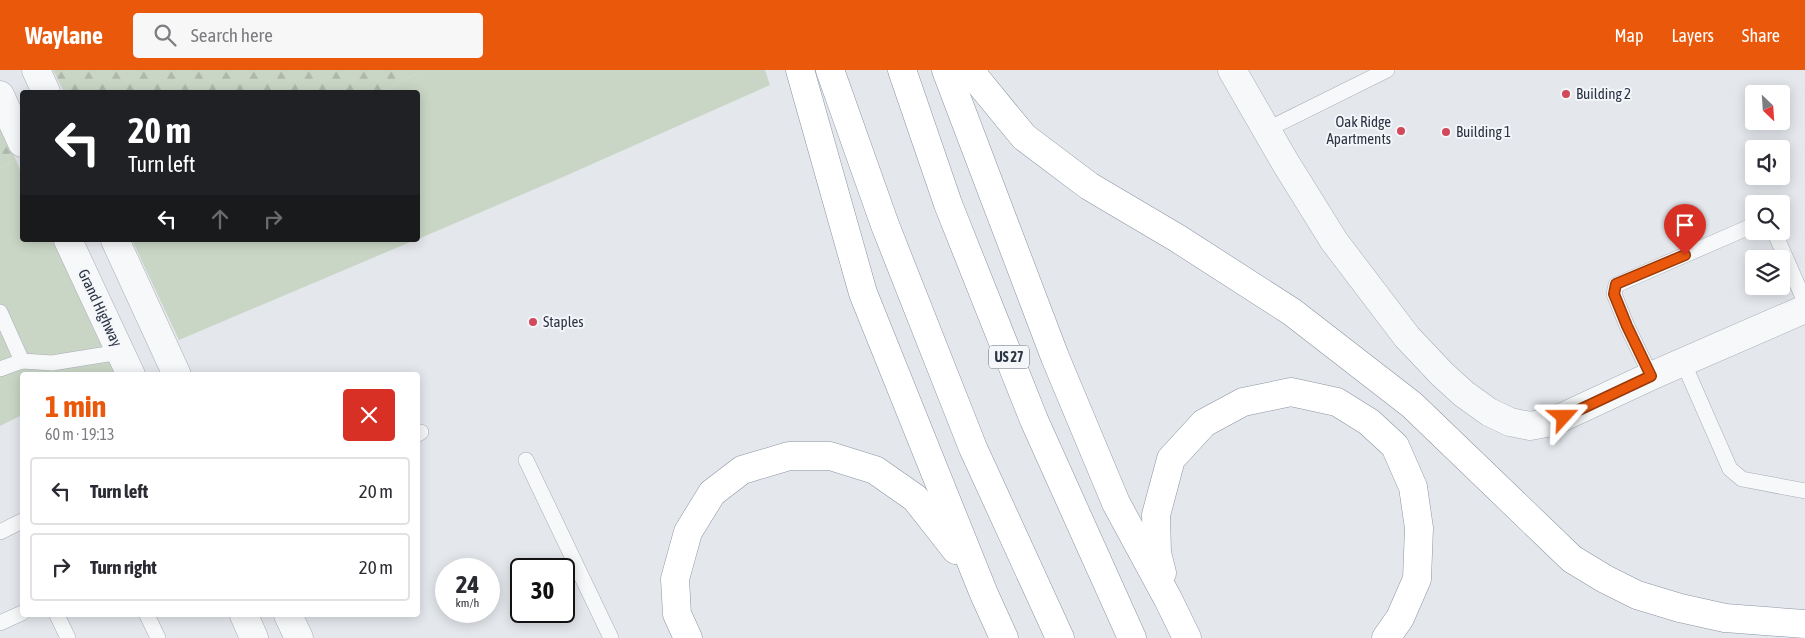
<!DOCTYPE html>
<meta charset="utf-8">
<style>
body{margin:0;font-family:"Asap Condensed",sans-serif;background:#f7f7f7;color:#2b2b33;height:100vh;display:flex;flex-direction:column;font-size:19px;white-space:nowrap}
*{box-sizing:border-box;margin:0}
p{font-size:16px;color:#7c7c81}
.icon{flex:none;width:28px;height:28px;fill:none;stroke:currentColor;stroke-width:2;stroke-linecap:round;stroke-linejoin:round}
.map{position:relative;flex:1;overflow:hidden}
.details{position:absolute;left:20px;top:302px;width:400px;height:245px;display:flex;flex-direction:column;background:#fff;border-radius:5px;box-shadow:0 2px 12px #0003}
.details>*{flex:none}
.top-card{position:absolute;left:20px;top:20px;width:400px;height:152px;border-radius:5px;box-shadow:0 2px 12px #0003;background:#202124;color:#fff;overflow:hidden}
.needle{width:32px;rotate:155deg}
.tools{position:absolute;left:1745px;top:15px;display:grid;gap:10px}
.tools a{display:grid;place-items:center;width:45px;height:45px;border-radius:5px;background:#fff;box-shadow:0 2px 12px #0003;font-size:25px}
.speed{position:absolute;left:435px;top:488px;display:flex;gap:10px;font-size:25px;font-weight:700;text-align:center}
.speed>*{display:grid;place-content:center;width:65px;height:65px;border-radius:50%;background:#fff;box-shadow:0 2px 12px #0003;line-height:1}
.speed small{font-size:12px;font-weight:400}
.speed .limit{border:2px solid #111;border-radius:8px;background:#fff;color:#111}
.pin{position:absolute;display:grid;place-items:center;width:42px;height:42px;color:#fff;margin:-51px -21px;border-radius:50% 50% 50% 0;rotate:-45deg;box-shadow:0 0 5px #0007}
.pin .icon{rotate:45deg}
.me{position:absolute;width:55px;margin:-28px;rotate:66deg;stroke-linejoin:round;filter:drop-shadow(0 0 4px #0008)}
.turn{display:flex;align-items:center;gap:18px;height:105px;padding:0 25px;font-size:22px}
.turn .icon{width:65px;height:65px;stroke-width:2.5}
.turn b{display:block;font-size:35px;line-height:42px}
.lanes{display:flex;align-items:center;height:48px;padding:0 25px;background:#0003;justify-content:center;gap:25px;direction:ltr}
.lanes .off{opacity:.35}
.round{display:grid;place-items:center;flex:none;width:52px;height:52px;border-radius:5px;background:#f7f7f7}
.head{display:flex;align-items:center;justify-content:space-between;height:85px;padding:0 25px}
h1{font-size:30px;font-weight:700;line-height:38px;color:#ea580c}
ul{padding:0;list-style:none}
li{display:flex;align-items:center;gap:15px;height:68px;margin:0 10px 8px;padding:0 15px;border:2px solid #e1e1e2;border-radius:5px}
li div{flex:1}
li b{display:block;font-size:19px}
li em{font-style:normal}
header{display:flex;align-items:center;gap:30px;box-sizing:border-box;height:70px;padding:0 25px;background:#ea580c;color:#fff}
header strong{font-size:24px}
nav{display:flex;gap:28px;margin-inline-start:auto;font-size:18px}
.search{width:350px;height:45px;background:#f7f7f7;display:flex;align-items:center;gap:12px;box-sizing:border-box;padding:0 18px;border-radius:5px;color:#7c7c81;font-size:19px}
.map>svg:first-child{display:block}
.grass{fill:#c9d6c5}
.forest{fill:url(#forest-firs)}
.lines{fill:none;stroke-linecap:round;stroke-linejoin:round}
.service-casing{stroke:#a9aeb7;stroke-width:16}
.minor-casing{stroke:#a9aeb7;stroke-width:29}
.tertiary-casing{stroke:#a9aeb7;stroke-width:29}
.trunk-casing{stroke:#8b94a3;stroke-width:29}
.service{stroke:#f7f8fa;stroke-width:15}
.minor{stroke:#f7f8fa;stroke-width:28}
.tertiary{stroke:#f7f8fa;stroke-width:28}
.trunk{stroke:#fff;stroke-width:28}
.route-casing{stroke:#983908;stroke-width:12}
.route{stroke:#ea580c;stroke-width:9}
.poi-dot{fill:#d1495b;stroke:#f4f6f9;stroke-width:2}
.labels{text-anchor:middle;stroke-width:4;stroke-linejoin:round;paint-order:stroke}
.shield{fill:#f4f6f9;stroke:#676e7b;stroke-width:1}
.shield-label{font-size:14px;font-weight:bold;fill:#2b3445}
.poi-label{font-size:15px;fill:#2b3445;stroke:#f4f6f9;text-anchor:start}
.street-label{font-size:15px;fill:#2b3445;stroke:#f4f6f9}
</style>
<header>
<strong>Waylane</strong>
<div class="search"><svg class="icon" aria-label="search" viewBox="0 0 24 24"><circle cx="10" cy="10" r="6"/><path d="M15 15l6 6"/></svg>Search here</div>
<nav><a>Map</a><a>Layers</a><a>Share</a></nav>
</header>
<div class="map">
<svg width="1805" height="568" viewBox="0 0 1805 568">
<defs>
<pattern id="forest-firs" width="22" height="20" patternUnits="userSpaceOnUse" patternTransform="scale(1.25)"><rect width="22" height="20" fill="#c9d6c5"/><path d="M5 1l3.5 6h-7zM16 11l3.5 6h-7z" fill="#adb8ab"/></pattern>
</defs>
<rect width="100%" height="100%" fill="#e4e7ec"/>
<g class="grass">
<polygon points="422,0 765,0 770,15 563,107 418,169 418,22 383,22"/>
<polygon points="16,90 22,105 22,170 53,170 114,302 106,305 22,305 22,345 0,356 0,98"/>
<polygon points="132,170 415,170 179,270"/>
</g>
<g class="forest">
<polygon points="53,0 422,0 383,22 64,22"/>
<polygon points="0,54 16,90 0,98"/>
</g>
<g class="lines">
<defs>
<g id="service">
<polyline points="1266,60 1387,0"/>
<polyline points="1774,161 1805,232"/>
<polyline points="0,242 22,291 52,293 120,282"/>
<polyline points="1683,292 1730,399 1742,409 1805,421"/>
<polyline points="0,299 22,291"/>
<polyline points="1651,306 1627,256 1614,224 1616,215 1754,155"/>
<polyline points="418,364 421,362"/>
<polyline points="526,390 611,568"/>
<polyline points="0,462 22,451"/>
<polyline points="57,545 68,568"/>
<polyline points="147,545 158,568"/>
<polyline points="0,553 22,543"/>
</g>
<polyline id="minor" points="1232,0 1285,92 1334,171 1407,267 1442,304 1464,324 1489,342 1510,352 1530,356 1552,352 1651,306 1805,239"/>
<g id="tertiary">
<polyline points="36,0 46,22"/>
<polyline points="0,25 22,73"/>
<polyline points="68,170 131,305"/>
<polyline points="115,170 177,305"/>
<polyline points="244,545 254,568"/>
<polyline points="288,545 299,568"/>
</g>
<g id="trunk">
<polyline points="800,0 863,223 984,524 1004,568"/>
<polyline points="830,0 885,155 973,378 1060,568"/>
<polyline points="902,0 948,134 1034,350 1132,568"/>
<polyline points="946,0 1055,287 1116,433 1168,529 1187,568"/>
<polyline points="971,0 978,11 1024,67 1089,116 1177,168 1292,242 1412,335 1572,489 1605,509 1637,525 1680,538 1725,548 1805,554"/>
<polyline points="1162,503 1157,483 1156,445 1171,389 1204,353 1243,332 1291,322 1337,332 1369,352 1395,376 1413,417 1419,458 1417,509 1400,548 1386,568"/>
<polyline points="688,568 677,544 675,509 688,462 712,423 742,400 789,386 830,386 875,400 915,428 956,480"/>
</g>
</defs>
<use href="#service" class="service-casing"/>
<use href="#minor" class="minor-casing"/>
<use href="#tertiary" class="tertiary-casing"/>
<use href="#trunk" class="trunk-casing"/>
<use href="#service" class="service"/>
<use href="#minor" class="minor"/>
<use href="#tertiary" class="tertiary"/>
<use href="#trunk" class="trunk"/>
</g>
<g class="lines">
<defs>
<polyline id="route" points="1564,347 1651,306 1627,256 1614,224 1616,214 1685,185"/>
</defs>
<use href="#route" class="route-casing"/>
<use href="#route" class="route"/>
</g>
<g class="poi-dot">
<circle cx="1566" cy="24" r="5"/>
<circle cx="1401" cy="61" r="5"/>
<circle cx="1446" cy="62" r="5"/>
<circle cx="533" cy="252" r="5"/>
</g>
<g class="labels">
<rect class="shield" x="989" y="275.5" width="40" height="23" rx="4"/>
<g class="shield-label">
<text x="1009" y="292">US 27</text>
</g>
<g class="poi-label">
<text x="1576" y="29">Building 2</text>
<text x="1391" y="57" text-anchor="end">Oak Ridge<tspan x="1391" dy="17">Apartments</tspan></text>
<text x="1456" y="67">Building 1</text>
<text x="543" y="257">Staples</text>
</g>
<g class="street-label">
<text transform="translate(100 238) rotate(65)" y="5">Grand Highway</text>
</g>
</g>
</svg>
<div class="tools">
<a><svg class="needle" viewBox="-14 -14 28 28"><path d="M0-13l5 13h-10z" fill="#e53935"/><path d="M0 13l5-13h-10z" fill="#7c7c81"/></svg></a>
<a><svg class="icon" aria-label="sound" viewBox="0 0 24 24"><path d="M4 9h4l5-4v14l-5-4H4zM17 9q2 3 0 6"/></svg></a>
<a><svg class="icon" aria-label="search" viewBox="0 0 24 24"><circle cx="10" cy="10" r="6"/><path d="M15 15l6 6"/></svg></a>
<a><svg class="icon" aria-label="layers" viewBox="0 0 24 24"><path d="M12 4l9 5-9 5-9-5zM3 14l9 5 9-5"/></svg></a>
</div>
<div class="speed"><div>24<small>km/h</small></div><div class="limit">30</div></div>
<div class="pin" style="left:1685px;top:185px;background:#d93025"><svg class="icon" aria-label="arrive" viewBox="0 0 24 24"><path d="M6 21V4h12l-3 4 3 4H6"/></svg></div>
<svg class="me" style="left:1564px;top:347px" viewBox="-20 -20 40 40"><path d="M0-17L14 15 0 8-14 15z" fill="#ea580c" stroke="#fff" stroke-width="4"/></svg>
<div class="top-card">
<div class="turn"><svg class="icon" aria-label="left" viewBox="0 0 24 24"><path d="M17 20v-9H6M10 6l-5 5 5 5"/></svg><div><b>20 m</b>Turn left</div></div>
<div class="lanes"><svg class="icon" aria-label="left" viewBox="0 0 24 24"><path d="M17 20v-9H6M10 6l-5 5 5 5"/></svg><svg class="icon off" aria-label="ahead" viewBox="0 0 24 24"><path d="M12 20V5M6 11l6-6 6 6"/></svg><svg class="icon off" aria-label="right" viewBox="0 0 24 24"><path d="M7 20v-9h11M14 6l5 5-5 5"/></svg></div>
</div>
<section class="details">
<div class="head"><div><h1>1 min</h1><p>60 m · 19:13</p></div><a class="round" style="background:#d93025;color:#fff"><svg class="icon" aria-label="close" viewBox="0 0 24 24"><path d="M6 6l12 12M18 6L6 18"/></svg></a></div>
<ul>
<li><svg class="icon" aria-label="left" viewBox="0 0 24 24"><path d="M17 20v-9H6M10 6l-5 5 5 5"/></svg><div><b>Turn left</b></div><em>20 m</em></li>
<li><svg class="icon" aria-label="right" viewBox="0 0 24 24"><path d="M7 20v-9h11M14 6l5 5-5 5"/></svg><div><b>Turn right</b></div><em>20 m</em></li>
</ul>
</section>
</div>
